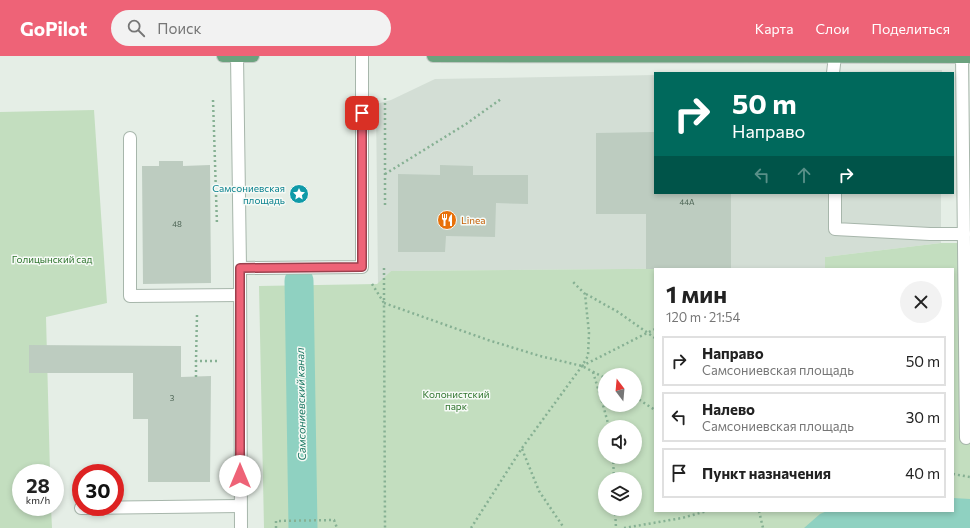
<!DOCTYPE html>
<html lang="ru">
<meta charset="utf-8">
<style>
body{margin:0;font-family:Commissioner,sans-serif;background:#f2f2f2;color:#222;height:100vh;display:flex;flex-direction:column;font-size:15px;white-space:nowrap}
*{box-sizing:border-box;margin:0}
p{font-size:13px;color:#767676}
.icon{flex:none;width:22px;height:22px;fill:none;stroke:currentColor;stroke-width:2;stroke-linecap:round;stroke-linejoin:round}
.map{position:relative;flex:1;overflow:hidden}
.panel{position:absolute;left:654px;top:212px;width:300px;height:244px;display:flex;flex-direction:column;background:#fff;border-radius:0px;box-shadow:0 2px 6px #0003}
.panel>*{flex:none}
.hud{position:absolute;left:654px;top:16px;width:300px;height:122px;border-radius:0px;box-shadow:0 2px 6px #0003;background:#00695c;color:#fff;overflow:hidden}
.needle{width:26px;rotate:344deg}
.fabs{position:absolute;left:598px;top:312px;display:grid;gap:8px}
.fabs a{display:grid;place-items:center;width:44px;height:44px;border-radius:50%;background:#fff;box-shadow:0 2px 6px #0003;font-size:20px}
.speed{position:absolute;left:12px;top:408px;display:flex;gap:8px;font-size:20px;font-weight:700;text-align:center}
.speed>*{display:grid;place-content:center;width:52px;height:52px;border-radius:50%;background:#fff;box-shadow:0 2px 6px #0003;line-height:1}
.speed small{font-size:10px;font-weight:400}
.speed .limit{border:6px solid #d22;background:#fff;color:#111}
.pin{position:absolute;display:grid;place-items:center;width:34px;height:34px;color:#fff;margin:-17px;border-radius:8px;box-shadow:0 2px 6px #0006}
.me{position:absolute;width:44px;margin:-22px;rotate:0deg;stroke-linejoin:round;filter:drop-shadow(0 0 3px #0008)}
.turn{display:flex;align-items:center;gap:14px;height:84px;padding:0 12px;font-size:18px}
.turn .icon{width:52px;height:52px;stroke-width:2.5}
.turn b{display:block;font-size:28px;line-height:34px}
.lanes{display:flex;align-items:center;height:38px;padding:0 12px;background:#0003;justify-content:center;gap:20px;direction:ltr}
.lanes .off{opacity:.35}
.round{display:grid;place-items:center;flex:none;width:42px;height:42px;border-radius:21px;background:#f2f2f2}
.head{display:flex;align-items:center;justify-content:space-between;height:68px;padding:0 12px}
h1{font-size:24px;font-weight:700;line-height:30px}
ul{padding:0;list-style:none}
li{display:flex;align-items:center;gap:12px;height:50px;margin:0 8px 6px;padding:0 4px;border:2px solid #e0e0e0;border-radius:0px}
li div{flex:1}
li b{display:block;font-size:15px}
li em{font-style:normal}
header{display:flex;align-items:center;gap:24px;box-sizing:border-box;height:56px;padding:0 20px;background:#ee6377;color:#fff}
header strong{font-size:19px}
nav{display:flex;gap:22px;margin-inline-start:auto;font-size:14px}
.search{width:280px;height:36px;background:#f2f2f2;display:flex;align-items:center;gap:10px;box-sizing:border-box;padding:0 14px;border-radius:22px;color:#767676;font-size:15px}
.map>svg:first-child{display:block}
.built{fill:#d3ded5}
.green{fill:#c3debf;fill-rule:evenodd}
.water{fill:#8fd1c1}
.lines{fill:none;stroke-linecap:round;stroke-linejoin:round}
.canal{stroke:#8fd1c1;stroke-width:29}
.building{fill:#bdccc0}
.minor-casing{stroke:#a7b6ab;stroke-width:14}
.major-casing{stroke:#c2c9c4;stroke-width:14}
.path{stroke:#86b093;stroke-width:2.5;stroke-dasharray:2 3;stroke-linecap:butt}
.minor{stroke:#fff;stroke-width:12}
.major{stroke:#6ba27e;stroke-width:12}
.route-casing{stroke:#9b404d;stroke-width:10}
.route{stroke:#ee6377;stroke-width:7}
.labels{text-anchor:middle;stroke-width:3;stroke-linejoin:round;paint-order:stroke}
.number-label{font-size:8px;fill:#4a6252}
.culture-label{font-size:10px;fill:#0d838f;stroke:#f6faf6;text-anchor:end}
.food-label{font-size:10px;fill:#c56008;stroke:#f6faf6;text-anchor:start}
.park-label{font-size:10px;fill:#30752f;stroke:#f6faf6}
.water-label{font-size:11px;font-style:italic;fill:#1f7a66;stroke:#f6faf6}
</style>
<header>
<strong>GoPilot</strong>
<div class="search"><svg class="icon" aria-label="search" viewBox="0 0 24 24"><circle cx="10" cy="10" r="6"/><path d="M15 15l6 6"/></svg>Поиск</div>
<nav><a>Карта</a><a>Слои</a><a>Поделиться</a></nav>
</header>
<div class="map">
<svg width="970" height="472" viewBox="0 0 970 472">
<rect width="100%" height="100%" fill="#e5eee6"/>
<g class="built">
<polygon points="942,14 942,17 778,17"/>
<polygon points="655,19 655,137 941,137 941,187 825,201 825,213 741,212 391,215 378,228 376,48 391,44 435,23"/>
</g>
<g class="green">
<polygon points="94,54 107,247 46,261 50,417 21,417 21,451 51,451 52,472 0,472 0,56"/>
<path d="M941,187H970V472H264L259,230L377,228L391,215L742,212L655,213V455H953V213H825V201ZM605,319H635V349H605ZM605,371H635V401H605ZM605,423H635V453H605Z"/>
</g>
<polygon class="water" points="953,442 970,443 970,472 804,472 820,458 827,455 953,455"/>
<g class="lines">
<polyline class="canal" points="299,225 303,472"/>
</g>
<g class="building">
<polygon points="655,76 655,137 731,137 731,213 646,213 646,158 596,158 596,77"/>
<polygon points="159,105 183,105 183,110 210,109 211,227 143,228 142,110 159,110"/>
<polygon points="440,109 473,110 473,119 528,119 528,148 496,147 495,181 446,180 445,196 398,196 398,118 440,119"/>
<polygon points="29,289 181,290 181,321 211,320 210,426 148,426 148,363 133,363 133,317 29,317"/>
</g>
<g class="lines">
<defs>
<g id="minor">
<polyline points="237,0 240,212 241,472"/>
<polyline points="962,0 966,382"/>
<polyline points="833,17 835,0"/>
<polyline points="130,82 130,240 240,239"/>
<polyline points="835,137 835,173 930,178 964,178"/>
<polyline points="240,212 362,211 362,0"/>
<polyline points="81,452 240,450"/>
</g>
<g id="major">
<polyline points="223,0 253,0"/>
<polyline points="433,0 970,1"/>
</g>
</defs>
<use href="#minor" class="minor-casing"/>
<use href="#major" class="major-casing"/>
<g class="path">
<polyline points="213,44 217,169"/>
<polyline points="385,118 466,68 501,43"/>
<polyline points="385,149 385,42"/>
<polyline points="384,212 384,247 488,284 540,300 582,310 605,322"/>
<polyline points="372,228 384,247 385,472"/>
<polyline points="586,238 618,256 655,282"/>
<polyline points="197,259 196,305 220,305"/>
<polyline points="582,310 655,273"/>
<polyline points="593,316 603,349 609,371"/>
<polyline points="196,321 196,305"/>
<polyline points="635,341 655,354"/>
<polyline points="522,393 539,435 564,472"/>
<polyline points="613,401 614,423"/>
<polyline points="953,418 970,421"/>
<polyline points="615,453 616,472"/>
<polyline points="759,455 763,472"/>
<polyline points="276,472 276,465 334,464 337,472"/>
<polyline points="471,472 522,392 582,310 588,300 589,277 585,238 573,226"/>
<polyline points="624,472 682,462 707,455"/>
</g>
<use href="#minor" class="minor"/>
<use href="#major" class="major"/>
</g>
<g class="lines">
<defs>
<polyline id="route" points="240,420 240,212 362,211 362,57"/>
</defs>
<use href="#route" class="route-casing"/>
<use href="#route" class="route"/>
</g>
<defs>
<symbol id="sight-disc" viewBox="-11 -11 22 22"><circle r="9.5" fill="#0f9aa8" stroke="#f6faf6"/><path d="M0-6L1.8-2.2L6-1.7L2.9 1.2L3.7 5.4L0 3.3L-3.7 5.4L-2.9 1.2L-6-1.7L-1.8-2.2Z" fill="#fff"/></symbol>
<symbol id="restaurant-disc" viewBox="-11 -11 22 22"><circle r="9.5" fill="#e8710a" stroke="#f6faf6"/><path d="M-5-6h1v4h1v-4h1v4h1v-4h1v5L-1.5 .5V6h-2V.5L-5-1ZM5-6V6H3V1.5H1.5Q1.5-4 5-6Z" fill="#fff"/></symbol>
</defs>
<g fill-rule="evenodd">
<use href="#sight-disc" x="288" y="127" width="22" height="22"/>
<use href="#restaurant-disc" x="436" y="153" width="22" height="22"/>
</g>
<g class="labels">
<g class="number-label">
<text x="687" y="149">44А</text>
<text x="177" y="171">48</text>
<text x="172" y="345">3</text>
</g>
<g class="culture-label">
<text x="285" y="136">Самсониевская<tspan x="285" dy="12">площадь</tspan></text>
</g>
<g class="food-label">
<text x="461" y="168">Linea</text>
</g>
<g class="park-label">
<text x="52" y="207">Голицынский сад</text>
<text x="456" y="342">Колонистский<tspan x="456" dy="12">парк</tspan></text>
</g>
<g class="water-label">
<text transform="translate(301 348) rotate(-91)" y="4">Самсониевский канал</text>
</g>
</g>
</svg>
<div class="fabs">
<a><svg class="needle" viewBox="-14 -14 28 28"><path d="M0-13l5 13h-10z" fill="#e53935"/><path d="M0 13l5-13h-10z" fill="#767676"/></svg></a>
<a><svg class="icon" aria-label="sound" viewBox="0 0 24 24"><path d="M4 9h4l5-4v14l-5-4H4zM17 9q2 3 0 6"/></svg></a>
<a><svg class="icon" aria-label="layers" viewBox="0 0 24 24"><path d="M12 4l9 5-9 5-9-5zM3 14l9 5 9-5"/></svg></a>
</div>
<div class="speed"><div>28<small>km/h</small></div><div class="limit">30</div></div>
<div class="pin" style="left:362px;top:57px;background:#d93025"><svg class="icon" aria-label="arrive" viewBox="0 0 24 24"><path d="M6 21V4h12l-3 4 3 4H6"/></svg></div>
<svg class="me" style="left:240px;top:420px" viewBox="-20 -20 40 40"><circle r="19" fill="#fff"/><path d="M0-13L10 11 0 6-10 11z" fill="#ee6377"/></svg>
<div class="hud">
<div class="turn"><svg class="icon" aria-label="right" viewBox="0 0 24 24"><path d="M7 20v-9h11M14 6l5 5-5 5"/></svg><div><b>50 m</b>Направо</div></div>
<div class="lanes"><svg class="icon off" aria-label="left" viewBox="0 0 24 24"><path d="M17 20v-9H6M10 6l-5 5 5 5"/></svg><svg class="icon off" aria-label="ahead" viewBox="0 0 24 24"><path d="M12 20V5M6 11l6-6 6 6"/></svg><svg class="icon" aria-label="right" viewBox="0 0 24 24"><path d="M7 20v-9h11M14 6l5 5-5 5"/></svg></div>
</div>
<section class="panel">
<div class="head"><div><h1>1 мин</h1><p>120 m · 21:54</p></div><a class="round"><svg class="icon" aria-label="close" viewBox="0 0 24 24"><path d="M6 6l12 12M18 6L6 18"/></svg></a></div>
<ul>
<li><svg class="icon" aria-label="right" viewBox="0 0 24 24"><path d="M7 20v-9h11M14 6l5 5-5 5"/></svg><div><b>Направо</b><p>Самсониевская площадь</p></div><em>50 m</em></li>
<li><svg class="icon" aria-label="left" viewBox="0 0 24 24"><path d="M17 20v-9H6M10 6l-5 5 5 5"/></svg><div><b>Налево</b><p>Самсониевская площадь</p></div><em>30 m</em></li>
<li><svg class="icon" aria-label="arrive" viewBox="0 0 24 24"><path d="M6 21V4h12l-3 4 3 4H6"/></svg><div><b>Пункт назначения</b></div><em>40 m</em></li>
</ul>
</section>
</div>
